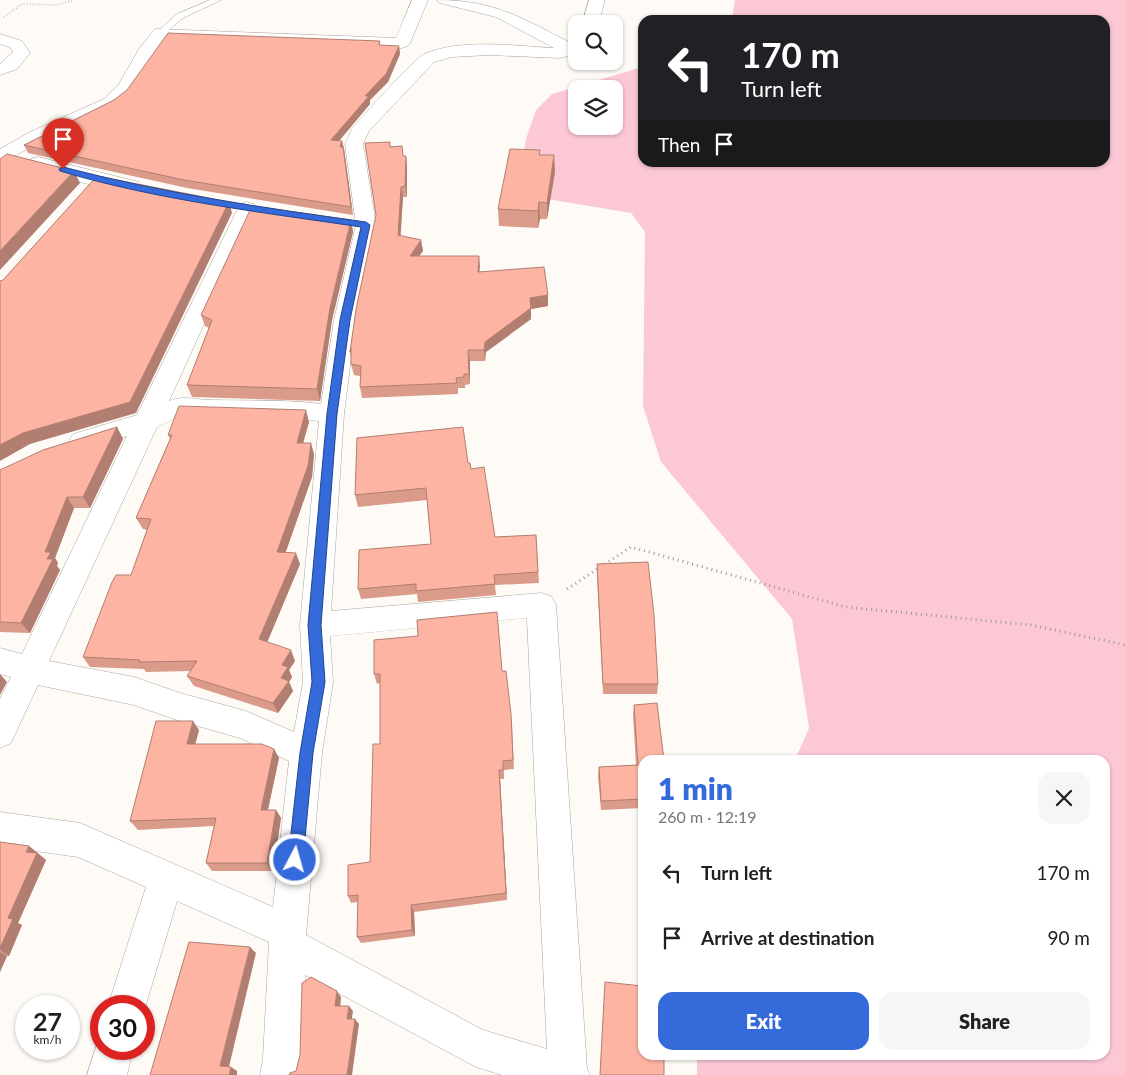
<!DOCTYPE html>
<meta charset="utf-8">
<style>
body{margin:0;font-family:Lato,sans-serif;background:#f6f6f6;color:#202124;height:100vh;display:flex;flex-direction:column;font-size:19px;white-space:nowrap}
*{box-sizing:border-box;margin:0}
p{font-size:16px;color:#757577}
.icon{flex:none;width:28px;height:28px;fill:none;stroke:currentColor;stroke-width:2;stroke-linecap:round;stroke-linejoin:round}
.map{position:relative;flex:1;overflow:hidden}
.side{position:absolute;left:638px;top:755px;width:472px;height:305px;display:flex;flex-direction:column;background:#fff;border-radius:15px;box-shadow:0 1px 4px #0004}
.side>*{flex:none}
.hud{position:absolute;left:638px;top:15px;width:472px;height:152px;border-radius:15px;box-shadow:0 1px 4px #0004;background:#202124;color:#fff;overflow:hidden}
.controls{position:absolute;left:568px;top:15px;display:grid;gap:10px}
.controls a{display:grid;place-items:center;width:55px;height:55px;border-radius:10px;background:#fff;box-shadow:0 1px 4px #0004;font-size:25px}
.speed{position:absolute;left:15px;top:995px;display:flex;gap:10px;font-size:25px;font-weight:700;text-align:center}
.speed>*{display:grid;place-content:center;width:65px;height:65px;border-radius:50%;background:#fff;box-shadow:0 1px 4px #0004;line-height:1}
.speed small{font-size:12px;font-weight:400}
.speed .limit{border:8px solid #d22;background:#fff;color:#111}
.pin{position:absolute;display:grid;place-items:center;width:42px;height:42px;color:#fff;margin:-51px -21px;border-radius:50% 50% 50% 0;rotate:-45deg;box-shadow:0 0 5px #0007}
.pin .icon{rotate:45deg}
.me{position:absolute;width:55px;margin:-28px;rotate:6deg;stroke-linejoin:round;filter:drop-shadow(0 0 4px #0008)}
.turn{display:flex;align-items:center;gap:18px;height:105px;padding:0 20px;font-size:22px}
.turn .icon{width:65px;height:65px;stroke-width:2.5}
.turn b{display:block;font-size:35px;line-height:42px}
.then{display:flex;align-items:center;height:48px;padding:0 20px;background:#0003;gap:10px;font-size:19px}
.round{display:grid;place-items:center;flex:none;width:52px;height:52px;border-radius:15px;background:#f6f6f6}
.headline{display:flex;align-items:center;justify-content:space-between;height:85px;padding:0 20px}
h1{font-size:30px;font-weight:800;line-height:38px;color:#356ada}
.action{display:flex;gap:10px;margin-top:auto;padding:10px 20px}
.action a{flex:1;height:58px;border-radius:15px;background:#356ada;color:#fff;font-size:20px;font-weight:800;line-height:58px;text-align:center}
.action a+a{background:#f6f6f6;color:#202124}
ul{padding:0;list-style:none}
li{display:flex;align-items:center;gap:15px;height:65px;padding:0 20px}
li div{flex:1}
li b{display:block;font-size:19px}
li em{font-style:normal}
.map>svg:first-child{display:block}
.green{fill:#fdc8d6;fill-rule:evenodd}
.lines{fill:none;stroke-linecap:round;stroke-linejoin:round}
.service-casing{stroke:#aca39b;stroke-width:1}
.minor-casing{stroke:#aca39b;stroke-width:1}
.path-far1{stroke:#9d9a96;stroke-width:2;stroke-dasharray:0.5 2.5;stroke-linecap:butt}
.path{stroke:#9d9a96;stroke-width:3;stroke-dasharray:1 4;stroke-linecap:butt}
.service{fill:#fff;fill-rule:evenodd}
.minor{fill:#fff;fill-rule:evenodd}
.wall{fill:#da9b8b}
.shaded-wall{fill:#b17e71}
.building{fill:#fdb4a2;stroke:#b17e71}
.route{fill:#356ada;stroke:#22458e}
</style>
<div class="map">
<svg width="1125" height="1075" viewBox="0 0 1125 1075">
<rect width="100%" height="100%" fill="#fefbf7"/>
<path class="green" d="M735,0H1125V1075H697V1055H1105V760H795L809,728L792,619L661,462L643,406L645,232L631,213L535,197L519,176L526,139L536,110L552,94L642,67V162H1105V20H730L732,18ZM576,89H614V126H576Z"/>
<g class="lines">
<defs>
<polygon id="service" points="210,0 221,0 183,18 164,34 157,32 177,14"/>
<g id="minor">
<polygon points="412,0 428,0 410,43 408,46 402,48 165,37 132,91 113,110 43,140 0,164 0,149 2,148 30,132 104,99 119,84 139,49 155,29 396,38"/>
<path d="M437,0C494,0 522,18 571,43L576,42V54L560,58L489,55L452,57L434,62L369,131L363,144L376,225L356,320L344,414L331,611L541,593L551,596L556,605L587,1069L590,1075H502L476,1067L305,975L303,1059L300,1075H260L263,1059L269,942L177,901L144,1011V1006H108L146,887L78,857L0,846V812L80,823L273,907L289,761L240,738L180,721L134,705L38,685L11,743L0,748V699L11,677L0,674V648L22,654L127,436L82,450L73,448L69,441L73,434L137,415L240,204L247,202L254,204L257,208L169,401C183,395 196,400 211,400C248,401 284,399 321,404L334,320L356,225L345,144L352,129C358,120 417,57 424,54C463,38 513,46 554,48L496,17L440,3ZM182,415C227,420 273,415 319,421L300,625L303,682L294,732L246,711L180,693L134,677L49,661L157,427ZM527,618L547,1049L483,1030L306,935L322,753L333,682L330,636Z"/>
<polygon points="589,0 605,0 598,24 582,24"/>
<polygon points="0,34 22,41 30,53 17,69 0,75 0,64 13,52 10,47 0,44"/>
<path d="M38,157L139,182L142,186L139,190C116,196 56,174 31,167L28,163L31,159Z"/>
<polygon points="100,1035 101,1049 133,1049 127,1075 87,1075"/>
</g>
</defs>
<use href="#service" class="service-casing"/>
<use href="#minor" class="minor-casing"/>
<polyline class="path-far1" points="4,17 22,4 57,5 74,0"/>
<polyline class="path" points="567,589 631,547 846,607 1031,625 1125,645"/>
<use href="#service" class="service"/>
<use href="#minor" class="minor"/>
</g>
<g class="wall">
<polygon points="381,45 399,46 400,54 388,82 370,100 370,104 339,141 342,141 344,149 353,215 187,188 28,153 24,145"/>
<polygon points="391,146 404,156 406,156 407,167 407,197 403,197 400,236 421,240 423,251 419,256 479,256 479,272 548,295 548,306 531,309 531,319 486,352 485,361 470,361 470,384 465,385 465,388 458,388 458,394 362,398 360,387 360,376 354,375 351,364 351,357 350,352"/>
<polygon points="540,155 554,155 555,172 547,219 540,219 538,228 499,226 498,209"/>
<polygon points="351,220 353,232 332,320 320,401 192,397 187,385 209,328 205,326 201,315"/>
<polygon points="309,422 303,443 314,454 312,477 285,553 300,564 267,642 295,661 289,670 292,677 289,682 293,691 278,713 194,686 187,676 191,671 146,672 144,669 90,667 83,657 131,575 147,530 143,529 136,518 170,439 168,435"/>
<polygon points="117,427 123,439 90,508 74,508 55,558 58,563 57,566 60,570 30,633 0,632 0,470"/>
<polygon points="468,463 471,469 495,537 536,535 539,583 495,585 496,595 418,602 417,594 361,599 358,589 431,544 427,500 358,507 355,495"/>
<polygon points="597,564 658,684 657,694 603,694 597,575"/>
<polygon points="374,640 502,671 512,723 514,769 504,770 504,779 500,779 507,900 414,912 415,936 361,943 357,937 358,902 351,903 348,896 370,862 380,744 380,683 377,684 374,674"/>
<polygon points="634,705 642,760 642,808 601,810 598,776 599,767 636,765 633,715"/>
<polygon points="199,730 195,744 274,749 279,758 268,810 276,810 281,818 273,871 212,871 206,863 214,826 138,830 130,821"/>
<polygon points="0,842 29,846 46,860 18,923 22,925 9,956 7,956 0,972"/>
<polygon points="605,982 664,1075 600,1075"/>
</g>
<g class="shaded-wall">
<polygon points="399,46 400,54 388,82 370,100 370,104 333,148 331,140 365,96"/>
<polygon points="342,141 344,149 353,215 340,147"/>
<polygon points="554,155 555,172 547,219 547,203"/>
<polygon points="406,156 407,167 407,197 405,186"/>
<polygon points="74,171 80,183 0,270 0,251"/>
<polygon points="401,187 403,197 400,246 398,235"/>
<polygon points="229,202 232,213 136,413 30,444 0,461 0,445"/>
<polygon points="539,202 540,219 538,228 538,211"/>
<polygon points="351,220 353,232 332,320 320,401 317,389 330,308"/>
<polygon points="421,240 423,251 411,267 410,256"/>
<polygon points="479,256 480,267 478,283 478,272"/>
<polygon points="548,295 548,306 531,309 531,319 486,352 485,361 484,350 485,342 530,298"/>
<polygon points="468,350 470,361 470,384 469,374"/>
<polygon points="306,410 309,422 300,454 297,443"/>
<polygon points="117,427 123,439 90,508 83,497"/>
<polygon points="311,443 314,454 312,477 282,563 277,552"/>
<polygon points="67,497 74,508 55,558 58,563 57,566 60,570 30,633 21,623 47,559 45,552"/>
<polygon points="296,553 300,564 264,650 259,639"/>
<polygon points="291,650 295,661 289,670 292,677 289,682 293,691 278,713 273,703 281,678 282,665"/>
<polygon points="0,674 7,682 0,695"/>
<polygon points="193,721 199,730 193,753 187,744"/>
<polygon points="274,749 279,758 266,818 261,810"/>
<polygon points="499,770 500,779 507,900 506,893"/>
<polygon points="276,810 281,818 273,871 267,863"/>
<polygon points="29,846 46,860 18,923 22,925 9,956 0,950 0,948"/>
<polygon points="411,905 414,912 415,936 412,930"/>
<polygon points="250,947 256,953 228,1071 220,1066"/>
<polygon points="0,952 7,956 0,972"/>
<polygon points="337,991 341,997 340,1011 335,1006"/>
<polygon points="349,1006 353,1011 351,1024 347,1019"/>
<polygon points="355,1019 359,1024 352,1075 347,1075"/>
<polygon points="231,1067 237,1071 237,1075 229,1075"/>
</g>
<g class="building">
<polygon points="168,33 380,41 379,45 399,46 386,74 365,96 369,96 331,140 342,141 340,147 343,147 351,207 184,180 24,145 114,100 127,90"/>
<polygon points="390,142 390,147 402,146 403,156 406,156 405,186 401,187 398,235 421,240 410,256 479,256 478,272 544,267 548,295 530,298 531,308 485,342 484,350 468,350 469,374 464,374 464,377 456,378 457,383 360,387 361,366 351,364 351,348 350,352 356,309 376,215 365,143"/>
<polygon points="510,149 540,150 539,155 554,155 547,203 539,202 538,211 498,209"/>
<polygon points="7,154 74,171 0,251 0,159"/>
<polygon points="97,176 229,202 130,402 23,433 0,445 0,281 3,280"/>
<polygon points="252,206 351,220 330,308 317,389 187,385 212,320 201,315"/>
<polygon points="179,406 306,410 297,443 311,443 308,466 277,552 296,553 259,639 291,650 282,665 288,667 281,678 289,681 273,703 187,676 197,661 139,662 140,660 83,657 112,582 116,575 131,575 151,519 136,518 172,435 168,435"/>
<polygon points="117,427 83,497 67,497 45,552 51,552 47,559 53,559 21,623 0,622 0,470 43,450"/>
<polygon points="463,427 468,463 470,463 471,469 484,467 495,537 536,535 538,572 494,575 495,584 416,591 416,584 358,589 359,550 431,544 426,488 355,495 357,438"/>
<polygon points="648,562 654,615 658,684 603,684 597,564"/>
<polygon points="497,612 502,671 506,671 511,714 513,760 503,761 503,770 499,770 506,893 411,905 412,930 357,937 358,895 348,896 348,865 370,862 373,744 380,744 380,674 374,674 374,640 418,636 417,620"/>
<polygon points="657,703 664,760 642,760 642,799 601,801 599,767 638,765 634,705"/>
<polygon points="156,721 193,721 187,744 262,744 274,749 261,810 276,810 267,863 206,863 216,818 130,821"/>
<polygon points="0,842 29,846 26,852 37,853 8,918 13,919 0,948"/>
<polygon points="189,942 250,947 220,1066 231,1067 229,1075 150,1075"/>
<polygon points="311,977 337,991 335,1006 349,1006 347,1019 355,1019 347,1075 289,1075 290,1073 296,1071 300,1055 302,983"/>
<polygon points="605,982 642,986 642,1055 664,1055 664,1075 600,1075"/>
</g>
<path class="route" d="M63,167C162,193 264,208 366,222L370,225L350,320L337,414L321,625L325,682L313,753L303,860L300,865L295,867L290,865L288,860L300,753L312,682L308,625L327,414L340,320L361,227C260,212 157,200 60,171L59,169Z"/>
</svg>
<div class="controls">
<a><svg class="icon" aria-label="search" viewBox="0 0 24 24"><circle cx="10" cy="10" r="6"/><path d="M15 15l6 6"/></svg></a>
<a><svg class="icon" aria-label="layers" viewBox="0 0 24 24"><path d="M12 4l9 5-9 5-9-5zM3 14l9 5 9-5"/></svg></a>
</div>
<div class="speed"><div>27<small>km/h</small></div><div class="limit">30</div></div>
<div class="pin" style="left:63px;top:169px;background:#d93025"><svg class="icon" aria-label="arrive" viewBox="0 0 24 24"><path d="M6 21V4h12l-3 4 3 4H6"/></svg></div>
<svg class="me" style="left:295px;top:860px" viewBox="-20 -20 40 40"><circle r="17" fill="#356ada" stroke="#fff" stroke-width="3"/><path d="M0-11L8 9 0 5-8 9z" fill="#fff"/></svg>
<div class="hud">
<div class="turn"><svg class="icon" aria-label="left" viewBox="0 0 24 24"><path d="M17 20v-9H6M10 6l-5 5 5 5"/></svg><div><b>170 m</b>Turn left</div></div>
<div class="then">Then<svg class="icon" aria-label="arrive" viewBox="0 0 24 24"><path d="M6 21V4h12l-3 4 3 4H6"/></svg></div>
</div>
<section class="side">
<div class="headline"><div><h1>1 min</h1><p>260 m · 12:19</p></div><a class="round"><svg class="icon" aria-label="close" viewBox="0 0 24 24"><path d="M6 6l12 12M18 6L6 18"/></svg></a></div>
<ul>
<li><svg class="icon" aria-label="left" viewBox="0 0 24 24"><path d="M17 20v-9H6M10 6l-5 5 5 5"/></svg><div><b>Turn left</b></div><em>170 m</em></li>
<li><svg class="icon" aria-label="arrive" viewBox="0 0 24 24"><path d="M6 21V4h12l-3 4 3 4H6"/></svg><div><b>Arrive at destination</b></div><em>90 m</em></li>
</ul>
<div class="action"><a>Exit</a><a>Share</a></div>
</section>
</div>
